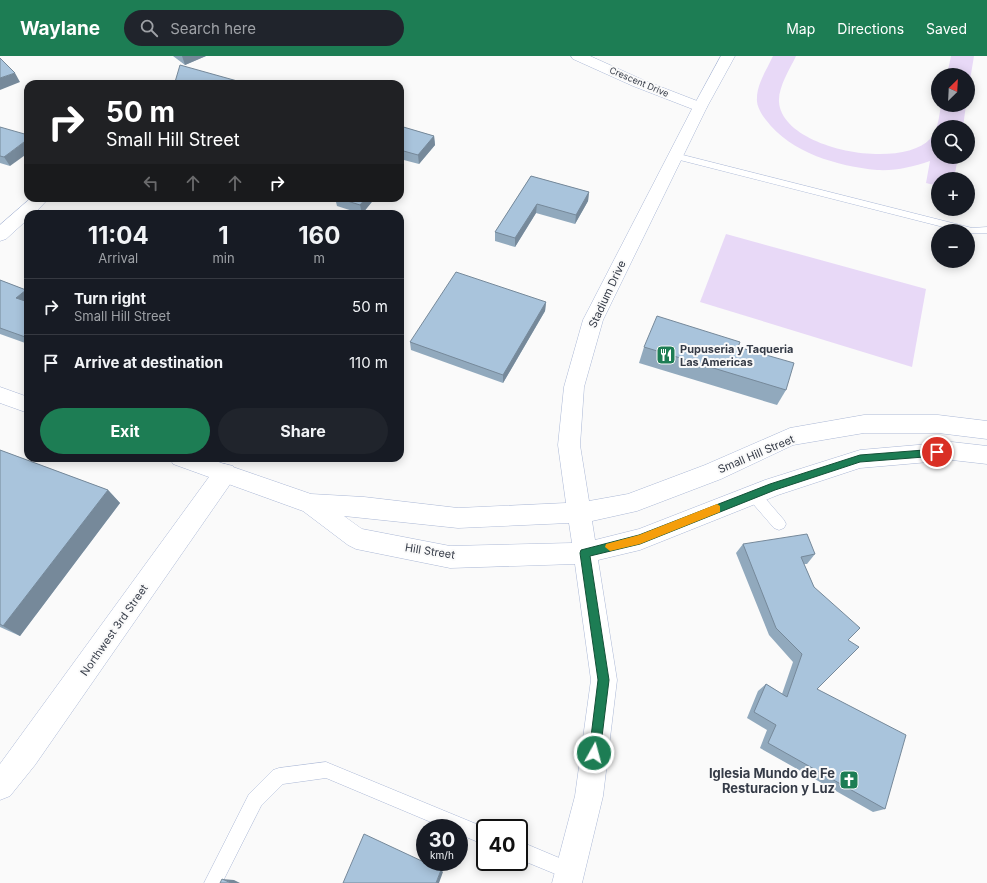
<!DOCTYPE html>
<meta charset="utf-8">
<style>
body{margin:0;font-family:Inter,sans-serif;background:#20242c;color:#f1f3f6;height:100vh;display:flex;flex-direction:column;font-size:15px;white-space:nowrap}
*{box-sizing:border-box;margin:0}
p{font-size:13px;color:#9ea1a6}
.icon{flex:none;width:22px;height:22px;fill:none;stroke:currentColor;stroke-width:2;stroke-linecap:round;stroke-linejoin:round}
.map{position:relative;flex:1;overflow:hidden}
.panel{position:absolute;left:24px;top:154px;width:380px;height:252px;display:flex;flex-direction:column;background:#171b24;border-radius:12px;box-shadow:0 2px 10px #0003}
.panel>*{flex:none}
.guide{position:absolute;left:24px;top:24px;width:380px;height:122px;border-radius:12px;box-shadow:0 2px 10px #0003;background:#202124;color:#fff;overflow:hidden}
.needle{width:26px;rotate:24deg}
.controls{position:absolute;left:931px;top:12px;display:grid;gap:8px}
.controls a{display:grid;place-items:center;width:44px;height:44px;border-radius:50%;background:#171b24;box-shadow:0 2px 10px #0003;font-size:20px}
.speed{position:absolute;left:416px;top:763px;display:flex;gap:8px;font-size:20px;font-weight:700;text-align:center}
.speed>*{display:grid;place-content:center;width:52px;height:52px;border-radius:50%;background:#171b24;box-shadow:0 2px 10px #0003;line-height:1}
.speed small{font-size:10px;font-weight:400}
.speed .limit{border:2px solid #111;border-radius:6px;background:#fff;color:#111}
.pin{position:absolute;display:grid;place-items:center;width:34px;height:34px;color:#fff;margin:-17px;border:2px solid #fff;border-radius:50%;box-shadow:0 1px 4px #0007}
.me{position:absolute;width:44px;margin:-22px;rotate:7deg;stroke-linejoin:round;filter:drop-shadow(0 0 3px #0008)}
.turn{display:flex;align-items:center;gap:14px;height:84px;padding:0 16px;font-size:18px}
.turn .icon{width:52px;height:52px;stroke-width:2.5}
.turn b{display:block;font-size:28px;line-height:34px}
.lanes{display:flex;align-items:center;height:38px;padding:0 16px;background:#0003;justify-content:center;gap:20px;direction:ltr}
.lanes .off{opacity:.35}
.eta{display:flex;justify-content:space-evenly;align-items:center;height:68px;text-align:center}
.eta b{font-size:24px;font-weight:700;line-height:28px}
.button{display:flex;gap:8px;margin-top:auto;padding:8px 16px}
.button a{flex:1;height:46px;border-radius:24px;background:#1d7d54;color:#fff;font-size:16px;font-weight:700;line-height:46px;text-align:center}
.button a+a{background:#20242c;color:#f1f3f6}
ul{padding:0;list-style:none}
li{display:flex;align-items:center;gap:12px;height:56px;padding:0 16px;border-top:1px solid #363941}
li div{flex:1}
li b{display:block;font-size:15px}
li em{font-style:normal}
header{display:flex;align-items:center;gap:24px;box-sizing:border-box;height:56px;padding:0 20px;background:#1d7d54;color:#fff}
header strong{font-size:19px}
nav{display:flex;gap:22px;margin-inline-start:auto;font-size:14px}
.search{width:280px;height:36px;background:#20242c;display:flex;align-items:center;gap:10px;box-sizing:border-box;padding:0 14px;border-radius:22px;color:#9ea1a6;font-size:15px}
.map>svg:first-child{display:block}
.green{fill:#e8d9f7}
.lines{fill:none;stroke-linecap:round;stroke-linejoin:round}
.service-casing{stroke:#abb8d6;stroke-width:1}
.minor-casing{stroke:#abb8d6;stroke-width:1}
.tertiary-casing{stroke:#abb8d6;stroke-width:1}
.service{fill:#fff;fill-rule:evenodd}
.minor{fill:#fff;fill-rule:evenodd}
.tertiary{fill:#fff;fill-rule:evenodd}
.wall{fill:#91a9bd}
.shaded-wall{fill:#76899a}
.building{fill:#a9c4dc;stroke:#76899a}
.route{fill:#1d7d54;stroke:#135137}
.slow{fill:#f59e0b}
.labels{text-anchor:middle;stroke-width:4;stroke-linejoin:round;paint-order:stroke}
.far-street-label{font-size:9px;fill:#353b47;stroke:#fafafa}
.street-label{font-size:11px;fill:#353b47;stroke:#fafafa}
.poi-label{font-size:11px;font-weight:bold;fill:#353b47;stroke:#fafafa;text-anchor:start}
.near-poi-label{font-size:13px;font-weight:bold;fill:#353b47;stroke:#fafafa;text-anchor:end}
</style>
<header>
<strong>Waylane</strong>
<div class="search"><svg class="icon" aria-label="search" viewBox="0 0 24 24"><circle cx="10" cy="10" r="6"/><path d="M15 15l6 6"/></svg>Search here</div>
<nav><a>Map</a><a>Directions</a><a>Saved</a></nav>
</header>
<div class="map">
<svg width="987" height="827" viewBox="0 0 987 827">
<rect width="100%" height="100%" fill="#fafafa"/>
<g class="green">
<path d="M773,0H796C790,13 778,31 779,46C782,93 900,115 930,83C938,74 939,61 941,49H966L963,71H938V101H958L954,123H938V130L926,127L930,105C912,111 896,115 877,114C837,110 791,97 766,64C762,59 756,50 757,42C757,28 767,13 773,0Z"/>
<polygon points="951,0 974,0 968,36 968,19 947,19"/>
<polygon points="726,178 926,233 912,311 700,246"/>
</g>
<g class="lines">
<defs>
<g id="service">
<polygon points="675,97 972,172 987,171 987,177 968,177 968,175 959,175 672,102 670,100"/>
<polygon points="753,432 758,434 784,464 786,468 784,472 779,474 774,472 748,442 746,438 748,434"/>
<polygon points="326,706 486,772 485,772 485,789 459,778 459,772 445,772 326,722 283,728 261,750 222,827 204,827 249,738 273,714 279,712"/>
<polygon points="519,785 576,809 579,815 576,821 570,824 519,803"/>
</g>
<g id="minor">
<polygon points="571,0 590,0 643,24 705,48 707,51 705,54 695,54 633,30 573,3"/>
<polygon points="31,142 49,142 34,158 28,158 28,163 6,183 0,185 0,169"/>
<polygon points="225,408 233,410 236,417 233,424 35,709 10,740 0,744 0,708 217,410"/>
</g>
<g id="tertiary">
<path d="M721,0H735L707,51L603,264L584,331L580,389L589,445L628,438L705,409L790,372L864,359H938L987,365V383L938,377H864L793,389L721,423L637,455L592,465L595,484L639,473L765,424L860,394L952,386L987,390V408L952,404L860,412L778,439L640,494L598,504L617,624L603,740L582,827H552L575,740L591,624L575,508L450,512L356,493L348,489L303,455L173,408L170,402H207L311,438L364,441L458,452L566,447L558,389L564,331L583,264L693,51ZM344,460L458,472L569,467L572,487L450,490L362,473Z"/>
<polygon points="0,331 28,341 28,357 0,347"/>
</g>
</defs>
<use href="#service" class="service-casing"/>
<use href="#minor" class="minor-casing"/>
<use href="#tertiary" class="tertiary-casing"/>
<use href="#service" class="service"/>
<use href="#minor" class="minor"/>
<use href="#tertiary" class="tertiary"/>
</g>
<g class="wall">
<polygon points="173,0 206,0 185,9"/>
<polygon points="400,70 434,80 435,89 419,108 400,103"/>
<polygon points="0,71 10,110 0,107"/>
<polygon points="531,120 589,136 588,145 575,168 536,157 515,191 495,185 495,176"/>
<polygon points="335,142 375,142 362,158 337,150"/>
<polygon points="0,224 26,234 28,237 28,288 0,278"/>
<polygon points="546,246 545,255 503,327 411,294 410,286"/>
<polygon points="644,291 738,291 786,334 777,349 639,307"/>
<polygon points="0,394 108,434 120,447 20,580 0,571"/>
<polygon points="743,488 815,498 807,508 804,508 814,531 848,584 817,633 885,753 873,756 760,692 767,674 747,662 758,635 766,628 782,638 793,606 769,579 736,497"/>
</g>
<g class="shaded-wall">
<polygon points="182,0 206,0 185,9"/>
<polygon points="15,17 20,26 0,34 0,22"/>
<polygon points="434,80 435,89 419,108 418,99"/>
<polygon points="28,83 28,97 10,110 4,101"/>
<polygon points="589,136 588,145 575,168 576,159"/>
<polygon points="366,142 375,142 362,158 360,149"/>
<polygon points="537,148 536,157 515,191 515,182"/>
<polygon points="26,234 28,237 28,246 16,242"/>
<polygon points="546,246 545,255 503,327 503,319"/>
<polygon points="108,434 120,447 20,580 3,570"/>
<polygon points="441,814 443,816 439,827 436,827"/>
<polygon points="222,823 234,824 240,827 231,827"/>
</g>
<g class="building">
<polygon points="0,2 15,17 0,22"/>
<polygon points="180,9 248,28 182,28 175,26"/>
<polygon points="400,70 434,80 418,99 400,94"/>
<polygon points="0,71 28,79 28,83 4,101 0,100"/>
<polygon points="531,120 589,136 576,159 537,148 515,182 495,176"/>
<polygon points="338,142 366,142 360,149"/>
<polygon points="456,216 546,246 503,319 410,286"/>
<polygon points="0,224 26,234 16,242 28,246 28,282 0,272"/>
<polygon points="657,260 740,286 738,291 794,307 786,334 644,291"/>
<polygon points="0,394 108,434 3,570 0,568"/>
<polygon points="807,478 815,498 801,501 814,531 860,572 848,584 859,591 817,633 906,679 885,753 768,687 776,669 754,656 766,628 787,641 802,598 776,572 743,488"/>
<polygon points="364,778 441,814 436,827 343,827"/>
<polygon points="222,823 231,827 220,827"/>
</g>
<polygon class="route" points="937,393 941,396 937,400 860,406 775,434 640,488 590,500 609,624 600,697 598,701 594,702 590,701 589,697 598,624 580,497 581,494 639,479 770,428 860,399"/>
<polygon class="slow" points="717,448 720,450 720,456 640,488 610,495 605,491 606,488 639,479"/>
<defs>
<symbol id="restaurant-square" viewBox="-11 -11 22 22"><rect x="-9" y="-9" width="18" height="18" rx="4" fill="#1d7d54" stroke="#fafafa"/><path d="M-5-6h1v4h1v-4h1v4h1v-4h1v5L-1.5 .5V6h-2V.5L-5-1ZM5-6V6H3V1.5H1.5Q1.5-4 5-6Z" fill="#fff"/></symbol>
<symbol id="church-square" viewBox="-11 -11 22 22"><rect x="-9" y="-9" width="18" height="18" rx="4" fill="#1d7d54" stroke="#fafafa"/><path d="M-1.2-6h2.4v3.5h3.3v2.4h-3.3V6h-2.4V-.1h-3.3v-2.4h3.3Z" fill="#fff"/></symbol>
</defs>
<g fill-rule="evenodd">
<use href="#restaurant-square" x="655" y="288" width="22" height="22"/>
<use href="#church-square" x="838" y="713" width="22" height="22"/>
</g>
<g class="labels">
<g class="far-street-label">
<text transform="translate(639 26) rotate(23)" y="3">Crescent Drive</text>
</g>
<g class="street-label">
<text transform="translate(607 238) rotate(-65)" y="4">Stadium Drive</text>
<text transform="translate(756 398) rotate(-23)" y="4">Small Hill Street</text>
<text transform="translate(430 495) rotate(9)" y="4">Hill Street</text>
<text transform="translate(114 574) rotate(-55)" y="4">Northwest 3rd Street</text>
</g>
<g class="poi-label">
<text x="680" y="297">Pupuseria y Taqueria<tspan x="680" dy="13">Las Americas</tspan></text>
</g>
<g class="near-poi-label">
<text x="835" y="722">Iglesia Mundo de Fe<tspan x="835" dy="15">Resturacion y Luz</tspan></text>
</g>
</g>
</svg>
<div class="controls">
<a><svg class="needle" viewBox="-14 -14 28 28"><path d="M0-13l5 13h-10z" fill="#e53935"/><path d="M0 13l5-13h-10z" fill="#9ea1a6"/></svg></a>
<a><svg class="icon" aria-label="search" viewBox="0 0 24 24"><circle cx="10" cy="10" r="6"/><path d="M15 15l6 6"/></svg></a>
<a>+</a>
<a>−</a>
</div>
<div class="speed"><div>30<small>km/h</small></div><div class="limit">40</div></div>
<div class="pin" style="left:937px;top:396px;background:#d93025"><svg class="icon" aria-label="arrive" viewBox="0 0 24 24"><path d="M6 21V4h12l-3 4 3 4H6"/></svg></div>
<svg class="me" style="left:594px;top:697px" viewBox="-20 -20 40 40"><circle r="17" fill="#1d7d54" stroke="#fff" stroke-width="3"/><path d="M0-11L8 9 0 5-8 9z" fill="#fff"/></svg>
<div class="guide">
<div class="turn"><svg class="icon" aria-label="right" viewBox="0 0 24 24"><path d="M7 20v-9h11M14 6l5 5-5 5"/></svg><div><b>50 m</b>Small Hill Street</div></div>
<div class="lanes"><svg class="icon off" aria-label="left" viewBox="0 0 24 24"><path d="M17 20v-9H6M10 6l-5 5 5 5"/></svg><svg class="icon off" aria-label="ahead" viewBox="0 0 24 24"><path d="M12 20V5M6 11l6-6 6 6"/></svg><svg class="icon off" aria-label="ahead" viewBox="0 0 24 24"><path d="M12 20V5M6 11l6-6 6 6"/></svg><svg class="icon" aria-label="right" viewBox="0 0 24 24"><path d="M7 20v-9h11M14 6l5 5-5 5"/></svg></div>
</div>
<section class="panel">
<div class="eta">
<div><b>11:04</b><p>Arrival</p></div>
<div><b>1</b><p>min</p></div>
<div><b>160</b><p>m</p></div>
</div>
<ul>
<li><svg class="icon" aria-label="right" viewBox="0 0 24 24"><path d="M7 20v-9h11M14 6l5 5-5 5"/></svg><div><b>Turn right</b><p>Small Hill Street</p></div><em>50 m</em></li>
<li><svg class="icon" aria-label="arrive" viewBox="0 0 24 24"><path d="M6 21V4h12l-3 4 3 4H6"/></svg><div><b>Arrive at destination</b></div><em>110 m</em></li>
</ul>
<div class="button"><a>Exit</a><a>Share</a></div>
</section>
</div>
